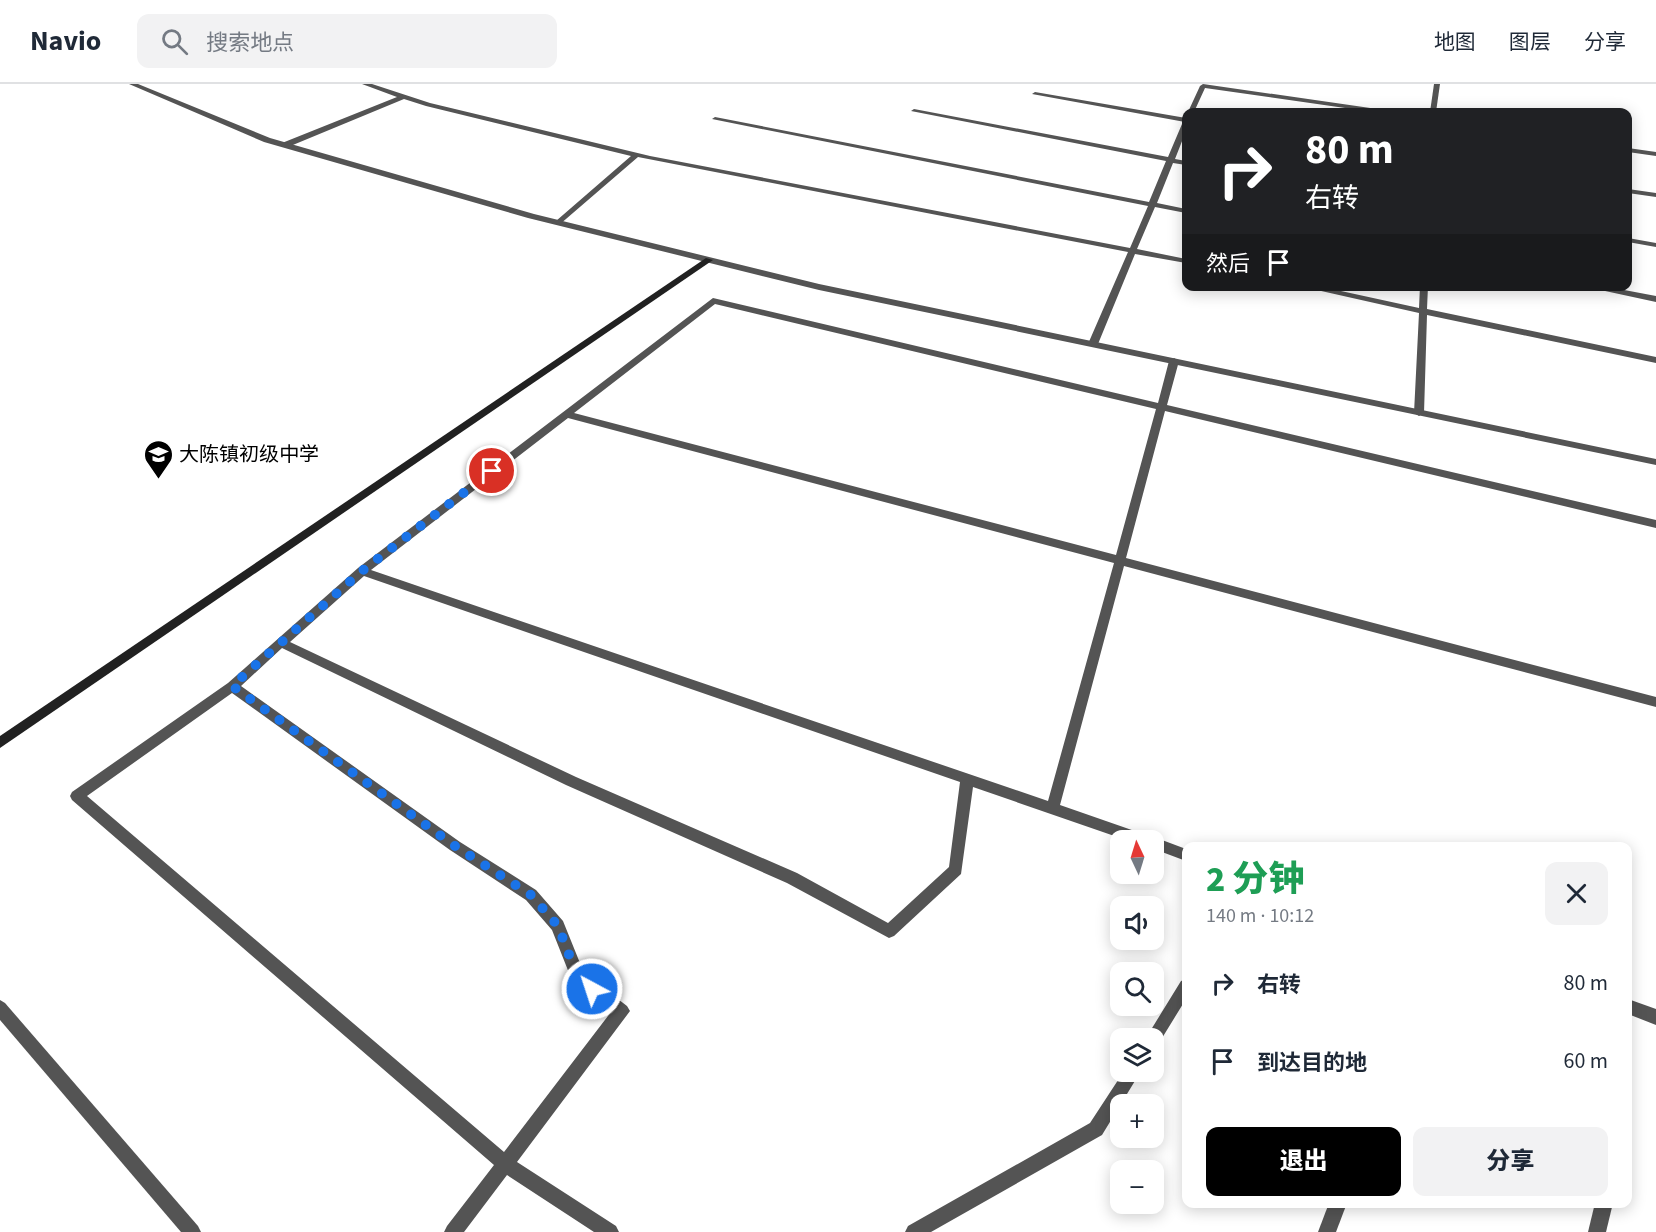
<!DOCTYPE html>
<html lang="zh">
<meta charset="utf-8">
<style>
body{margin:0;font-family:"Source Sans 3","Noto Sans SC",sans-serif;background:#f2f2f3;color:#1f2937;height:100vh;display:flex;flex-direction:column;font-size:22px;white-space:nowrap}
*{box-sizing:border-box;margin:0}
p{font-size:20px;color:#747a83}
.icon{flex:none;width:33px;height:33px;fill:none;stroke:currentColor;stroke-width:2;stroke-linecap:round;stroke-linejoin:round}
.map{position:relative;flex:1;overflow:hidden}
.side{position:absolute;left:1182px;top:758px;width:450px;height:366px;display:flex;flex-direction:column;background:#fff;border-radius:12px;box-shadow:0 3px 15px #0003}
.side>*{flex:none}
.top-card{position:absolute;left:1182px;top:24px;width:450px;height:183px;border-radius:12px;box-shadow:0 3px 15px #0003;background:#202124;color:#fff;overflow:hidden}
.needle{width:39px;rotate:356deg}
.fabs{position:absolute;left:1110px;top:746px;display:grid;gap:12px}
.fabs a{display:grid;place-items:center;width:54px;height:54px;border-radius:12px;background:#fff;box-shadow:0 3px 15px #0003;font-size:30px}
.pin{position:absolute;display:grid;place-items:center;width:51px;height:51px;color:#fff;margin:-26px;border:3px solid #fff;border-radius:50%;box-shadow:0 2px 6px #0007}
.me{position:absolute;width:66px;margin:-33px;rotate:320deg;stroke-linejoin:round;filter:drop-shadow(0 0 4px #0008)}
.turn{display:flex;align-items:center;gap:21px;height:126px;padding:0 24px;font-size:27px}
.turn .icon{width:78px;height:78px;stroke-width:2.5}
.turn b{display:block;font-size:42px;line-height:51px}
.then{display:flex;align-items:center;height:57px;padding:0 24px;background:#0003;gap:12px;font-size:22px}
.round{display:grid;place-items:center;flex:none;width:63px;height:63px;border-radius:12px;background:#f2f2f3}
.head{display:flex;align-items:center;justify-content:space-between;height:102px;padding:0 24px}
h1{font-size:36px;font-weight:800;line-height:45px;color:#1e9e55}
.primary-button{display:flex;gap:12px;margin-top:auto;padding:12px 24px}
.primary-button a{flex:1;height:69px;border-radius:12px;background:#000;color:#fff;font-size:24px;font-weight:800;line-height:69px;text-align:center}
.primary-button a+a{background:#f2f2f3;color:#1f2937}
ul{padding:0;list-style:none}
li{display:flex;align-items:center;gap:18px;height:78px;padding:0 24px}
li div{flex:1}
li b{display:block;font-size:22px}
li em{font-style:normal}
header{display:flex;align-items:center;gap:36px;box-sizing:border-box;height:84px;padding:0 30px;background:#fff;border-bottom:2px solid #e0e1e3}
header strong{font-size:28px}
nav{display:flex;gap:33px;margin-inline-start:auto;font-size:21px}
.search{width:420px;height:54px;background:#f2f2f3;display:flex;align-items:center;gap:15px;box-sizing:border-box;padding:0 21px;border-radius:12px;color:#747a83;font-size:22px}
.map>svg:first-child{display:block}
.lines{fill:none;stroke-linecap:round;stroke-linejoin:round}
.minor{fill:#545454;fill-rule:evenodd}
.tertiary{fill:#545454;fill-rule:evenodd}
.secondary{fill:#212121;fill-rule:evenodd}
.route{stroke:#1a73e8;stroke-width:10;stroke-dasharray:0 18}
.labels{text-anchor:middle;stroke-width:6;stroke-linejoin:round;paint-order:stroke}
.poi-label{font-size:20px;fill:#000;stroke:#fff;text-anchor:start}
</style>
<header>
<strong>Navio</strong>
<div class="search"><svg class="icon" aria-label="search" viewBox="0 0 24 24"><circle cx="10" cy="10" r="6"/><path d="M15 15l6 6"/></svg>搜索地点</div>
<nav><a>地图</a><a>图层</a><a>分享</a></nav>
</header>
<div class="map">
<svg width="1656" height="1148" viewBox="0 0 1656 1148">
<rect width="100%" height="100%" fill="#fff"/>
<g class="lines">
<g class="minor">
<polygon points="362,0 372,0 430,19 650,72 1130,164 1148,122 712,35 715,33 1149,118 1166,77 911,27 914,25 1168,73 1182,40 1185,38 1032,10 1035,8 1186,34 1186,47 1175,75 1186,77 1186,81 1173,79 1157,119 1186,125 1186,129 1155,123 1137,165 1186,175 1186,179 1135,170 1098,260 1093,263 1088,260 1128,168 638,73 559,141 555,139 556,137 631,72 426,22 404,15 288,63 282,63 282,59 397,13"/>
<polygon points="1203,0 1384,26 1387,28 1373,28 1205,4 1194,28 1188,28 1200,2"/>
<polygon points="1434,0 1440,0 1436,28 1430,28"/>
<polygon points="1628,64 1656,68 1656,72 1628,68"/>
<polygon points="1628,105 1656,109 1656,113 1628,109"/>
<polygon points="1628,154 1656,159 1656,163 1628,158"/>
<polygon points="1299,202 1318,202 1419,224 1420,202 1428,202 1427,225 1656,273 1656,279 1427,231 1424,329 1419,332 1414,329 1419,229"/>
<polygon points="1582,202 1603,202 1656,212 1656,218"/>
<path d="M713,214L1158,319L1169,277L1174,274L1179,277L1167,321L1656,436V444L1165,327L1126,474L1656,613V623L1124,482L1060,721L1149,752L1150,754L1154,753L1186,765V777L1154,765V756H1126L973,703L961,790L894,852L889,854L787,799L566,701L282,564L241,602L460,758L536,806L563,837L584,889L627,922L630,927L517,1078L616,1142L619,1148H594L507,1091L464,1148H444L447,1142L494,1081L72,716L70,712L72,708L228,599L358,484ZM715,220L1156,325L1116,471L574,329ZM568,334L1114,479L1048,717L371,486ZM364,492L960,698L949,783L888,839L797,789L576,693L290,558ZM232,609L450,766L526,816L552,846L573,899L611,928L504,1068L87,712Z"/>
<polygon points="1186,895 1186,915 1159,959 1154,962 1154,954 1146,954 1149,949 1181,897"/>
<polygon points="1628,915 1656,925 1656,941 1628,930"/>
<polygon points="0,916 5,919 198,1142 201,1148 181,1148 0,936"/>
<polygon points="1124,987 1141,987 1102,1051 931,1148 905,1148 908,1142 1090,1039"/>
<polygon points="1329,1119 1347,1119 1336,1148 1318,1148"/>
<polygon points="1595,1119 1613,1119 1606,1148 1588,1148"/>
</g>
<polygon class="tertiary" points="129,0 138,0 270,54 534,130 819,200 1656,375 1656,381 819,206 528,134 264,58"/>
<polygon class="secondary" points="706,174 713,176 0,664 0,652"/>
</g>
<g class="lines">
<polyline class="route" points="492,387 362,487 232,602 455,762 531,811 558,842 578,894 592,905"/>
</g>
<defs>
<symbol id="school-pin" viewBox="-11 -11 22 30"><path d="M0 17L-7.5 6A9.5 9.5 0 1 1 7.5 6Z" fill="#000" stroke="#fff"/><path d="M0-5L7-2L0 1L-7-2ZM-4 1L0 2.5L4 1V4Q0 6-4 4Z" fill="#fff"/></symbol>
</defs>
<g fill-rule="evenodd">
<use href="#school-pin" x="142" y="354" width="33" height="45"/>
</g>
<g class="labels">
<g class="poi-label">
<text x="179" y="377">大陈镇初级中学</text>
</g>
</g>
</svg>
<div class="fabs">
<a><svg class="needle" viewBox="-14 -14 28 28"><path d="M0-13l5 13h-10z" fill="#e53935"/><path d="M0 13l5-13h-10z" fill="#747a83"/></svg></a>
<a><svg class="icon" aria-label="sound" viewBox="0 0 24 24"><path d="M4 9h4l5-4v14l-5-4H4zM17 9q2 3 0 6"/></svg></a>
<a><svg class="icon" aria-label="search" viewBox="0 0 24 24"><circle cx="10" cy="10" r="6"/><path d="M15 15l6 6"/></svg></a>
<a><svg class="icon" aria-label="layers" viewBox="0 0 24 24"><path d="M12 4l9 5-9 5-9-5zM3 14l9 5 9-5"/></svg></a>
<a>+</a>
<a>−</a>
</div>
<div class="pin" style="left:492px;top:387px;background:#d93025"><svg class="icon" aria-label="arrive" viewBox="0 0 24 24"><path d="M6 21V4h12l-3 4 3 4H6"/></svg></div>
<svg class="me" style="left:592px;top:905px" viewBox="-20 -20 40 40"><circle r="17" fill="#1a73e8" stroke="#fff" stroke-width="3"/><path d="M0-11L8 9 0 5-8 9z" fill="#fff"/></svg>
<div class="top-card">
<div class="turn"><svg class="icon" aria-label="right" viewBox="0 0 24 24"><path d="M7 20v-9h11M14 6l5 5-5 5"/></svg><div><b>80 m</b>右转</div></div>
<div class="then">然后<svg class="icon" aria-label="arrive" viewBox="0 0 24 24"><path d="M6 21V4h12l-3 4 3 4H6"/></svg></div>
</div>
<section class="side">
<div class="head"><div><h1>2 分钟</h1><p>140 m · 10:12</p></div><a class="round"><svg class="icon" aria-label="close" viewBox="0 0 24 24"><path d="M6 6l12 12M18 6L6 18"/></svg></a></div>
<ul>
<li><svg class="icon" aria-label="right" viewBox="0 0 24 24"><path d="M7 20v-9h11M14 6l5 5-5 5"/></svg><div><b>右转</b></div><em>80 m</em></li>
<li><svg class="icon" aria-label="arrive" viewBox="0 0 24 24"><path d="M6 21V4h12l-3 4 3 4H6"/></svg><div><b>到达目的地</b></div><em>60 m</em></li>
</ul>
<div class="primary-button"><a>退出</a><a>分享</a></div>
</section>
</div>
